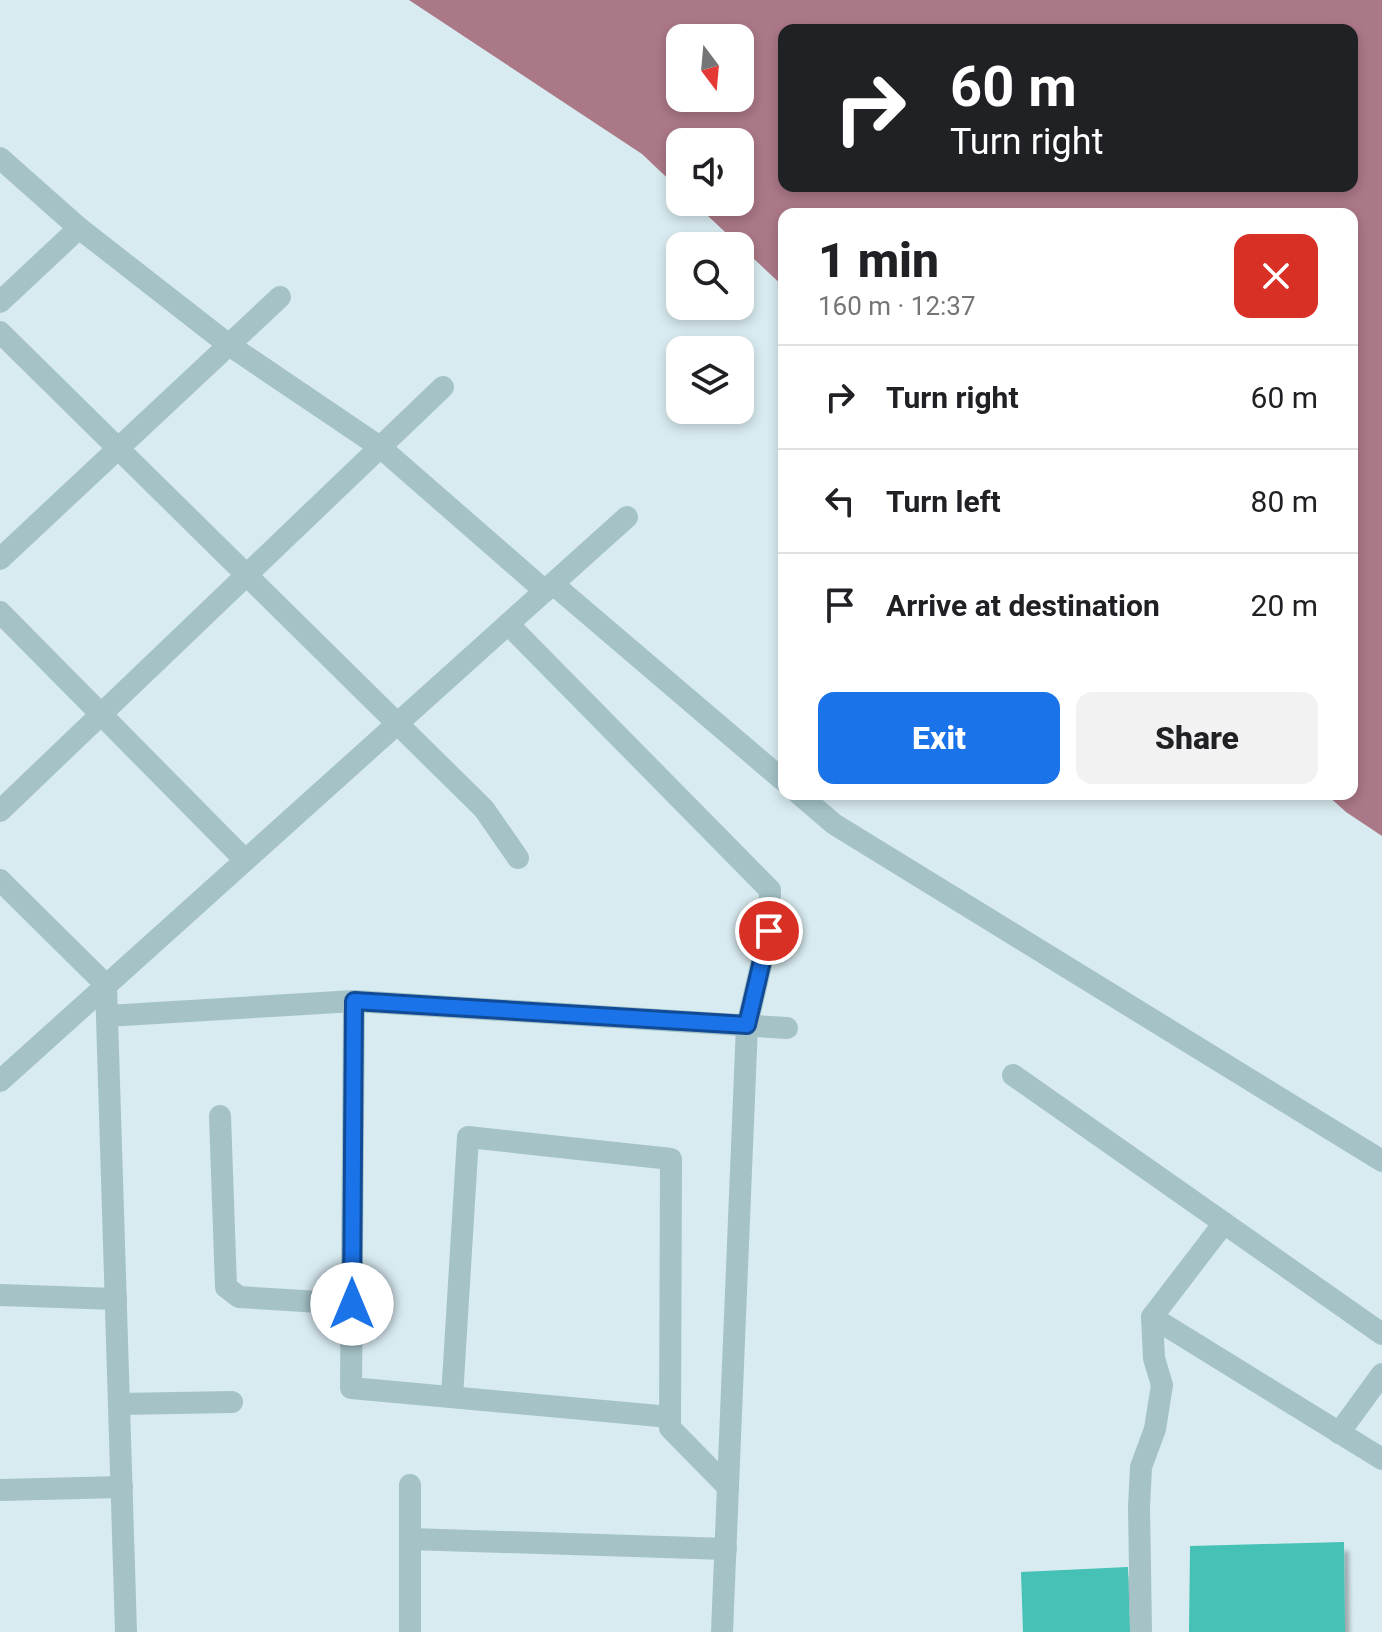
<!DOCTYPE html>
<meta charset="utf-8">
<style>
body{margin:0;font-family:Roboto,sans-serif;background:#f2f2f2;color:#202124;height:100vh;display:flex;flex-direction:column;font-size:30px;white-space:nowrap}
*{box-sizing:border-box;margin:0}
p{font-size:26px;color:#757577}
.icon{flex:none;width:44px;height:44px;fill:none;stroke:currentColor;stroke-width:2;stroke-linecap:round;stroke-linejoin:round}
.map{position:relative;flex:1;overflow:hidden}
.drawer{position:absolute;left:778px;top:208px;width:580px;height:592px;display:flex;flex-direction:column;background:#fff;border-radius:16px;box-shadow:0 4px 12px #0003}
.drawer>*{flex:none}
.hud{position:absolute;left:778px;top:24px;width:580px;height:168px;border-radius:16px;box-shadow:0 4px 12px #0003;background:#202124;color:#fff;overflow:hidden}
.needle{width:52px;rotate:164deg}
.fabs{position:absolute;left:666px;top:24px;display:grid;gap:16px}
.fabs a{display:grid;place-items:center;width:88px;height:88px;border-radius:16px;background:#fff;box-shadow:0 4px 12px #0003;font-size:40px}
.pin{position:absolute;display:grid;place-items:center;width:68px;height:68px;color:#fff;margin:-34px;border:4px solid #fff;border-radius:50%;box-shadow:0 2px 8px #0007}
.me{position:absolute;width:88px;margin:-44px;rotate:0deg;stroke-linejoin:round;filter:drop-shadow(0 0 6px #0008)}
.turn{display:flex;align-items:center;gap:28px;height:168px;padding:0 40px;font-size:36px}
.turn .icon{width:104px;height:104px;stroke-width:2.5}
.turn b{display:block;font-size:56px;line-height:68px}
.round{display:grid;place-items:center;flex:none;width:84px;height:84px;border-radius:16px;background:#f2f2f2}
.head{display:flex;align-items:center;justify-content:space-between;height:136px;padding:0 40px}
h1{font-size:48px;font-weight:800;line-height:60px}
.button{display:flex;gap:16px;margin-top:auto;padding:16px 40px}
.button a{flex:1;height:92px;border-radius:16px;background:#1a73e8;color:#fff;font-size:32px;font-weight:800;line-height:92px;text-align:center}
.button a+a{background:#f2f2f2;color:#202124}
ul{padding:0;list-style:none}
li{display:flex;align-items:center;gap:24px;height:104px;padding:0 40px;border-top:2px solid #e0e0e0}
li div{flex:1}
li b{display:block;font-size:30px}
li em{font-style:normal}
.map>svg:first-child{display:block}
.water{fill:#ab7887;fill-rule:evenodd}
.building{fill:#45c1b6;filter:url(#shadow)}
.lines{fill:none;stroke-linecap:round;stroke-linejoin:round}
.minor{stroke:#a5c3c7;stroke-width:22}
.route-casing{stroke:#114b97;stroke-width:20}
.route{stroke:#1a73e8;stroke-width:14}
</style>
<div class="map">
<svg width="1382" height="1632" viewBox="0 0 1382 1632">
<defs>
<filter id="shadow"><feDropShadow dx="5" dy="9" stdDeviation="2" flood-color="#0004"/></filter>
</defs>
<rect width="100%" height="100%" fill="#d8ebf0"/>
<path class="water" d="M409,0H1382V836L1346,812L1326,794H1352V214H784V287L693,202H740V142H680V190L642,154ZM784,30H1352V186H784ZM680,38H740V98H680Z"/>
<g class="building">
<polygon points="1344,1542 1345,1632 1189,1632 1190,1546"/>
<polygon points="1128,1567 1130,1632 1023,1632 1021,1572"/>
</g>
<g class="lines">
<g class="minor">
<polyline points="0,158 79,228 229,345 380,447 545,591"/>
<polyline points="0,302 79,228"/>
<polyline points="0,332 484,809 518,858"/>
<polyline points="0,559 280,297"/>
<polyline points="553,584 784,781"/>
<polyline points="0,612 245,860"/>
<polyline points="508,624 770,890 769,931 747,1025 722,1632"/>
<polyline points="799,794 834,824 1382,1161"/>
<polyline points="0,811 443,387"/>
<polyline points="0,880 106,985 126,1632"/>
<polyline points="354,1001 351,1388 670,1417"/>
<polyline points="107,1016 354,1001 787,1028"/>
<polyline points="1013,1075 1382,1334"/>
<polyline points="0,1081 627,517"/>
<polyline points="220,1116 226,1287 239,1297 352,1304"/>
<polyline points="1224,1223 1152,1317 1382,1459"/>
<polyline points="0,1295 116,1299"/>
<polyline points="452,1397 468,1137 671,1159 670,1428 728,1487"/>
<polyline points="119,1404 232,1402"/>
<polyline points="1339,1433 1382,1374"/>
<polyline points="0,1490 122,1487"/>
<polyline points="410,1539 726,1549"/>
<polyline points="410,1632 410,1485"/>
<polyline points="1141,1632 1139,1507 1141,1467 1155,1429 1162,1385 1154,1358 1152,1317"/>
</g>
</g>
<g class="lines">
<defs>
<polyline id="route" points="352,1304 354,1001 747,1025 769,931"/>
</defs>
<use href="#route" class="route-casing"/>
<use href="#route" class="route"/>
</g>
</svg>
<div class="fabs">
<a><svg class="needle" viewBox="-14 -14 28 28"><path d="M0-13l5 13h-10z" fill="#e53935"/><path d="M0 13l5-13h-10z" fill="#757577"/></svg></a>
<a><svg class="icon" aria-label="sound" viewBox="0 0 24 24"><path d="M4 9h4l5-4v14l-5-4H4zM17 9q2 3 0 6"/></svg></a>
<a><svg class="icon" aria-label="search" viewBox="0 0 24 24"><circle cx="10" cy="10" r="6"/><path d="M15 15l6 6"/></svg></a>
<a><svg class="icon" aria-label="layers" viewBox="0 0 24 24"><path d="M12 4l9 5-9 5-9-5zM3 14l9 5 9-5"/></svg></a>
</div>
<div class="pin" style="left:769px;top:931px;background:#d93025"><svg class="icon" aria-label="arrive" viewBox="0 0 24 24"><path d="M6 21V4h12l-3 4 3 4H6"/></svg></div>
<svg class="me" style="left:352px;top:1304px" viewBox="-20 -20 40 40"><circle r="19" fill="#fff"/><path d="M0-13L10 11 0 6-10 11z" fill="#1a73e8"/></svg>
<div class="hud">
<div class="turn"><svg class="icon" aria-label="right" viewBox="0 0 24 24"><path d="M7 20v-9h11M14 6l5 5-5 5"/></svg><div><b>60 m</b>Turn right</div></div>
</div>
<section class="drawer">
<div class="head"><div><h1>1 min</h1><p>160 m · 12:37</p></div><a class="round" style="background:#d93025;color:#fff"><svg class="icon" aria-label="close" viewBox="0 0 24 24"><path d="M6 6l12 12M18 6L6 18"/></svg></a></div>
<ul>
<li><svg class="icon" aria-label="right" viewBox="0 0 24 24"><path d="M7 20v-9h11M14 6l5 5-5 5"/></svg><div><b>Turn right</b></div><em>60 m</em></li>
<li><svg class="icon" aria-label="left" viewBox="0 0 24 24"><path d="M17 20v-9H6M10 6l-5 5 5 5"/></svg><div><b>Turn left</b></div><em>80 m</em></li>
<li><svg class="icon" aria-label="arrive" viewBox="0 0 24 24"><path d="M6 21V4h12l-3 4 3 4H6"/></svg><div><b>Arrive at destination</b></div><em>20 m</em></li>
</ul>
<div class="button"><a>Exit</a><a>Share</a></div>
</section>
</div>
